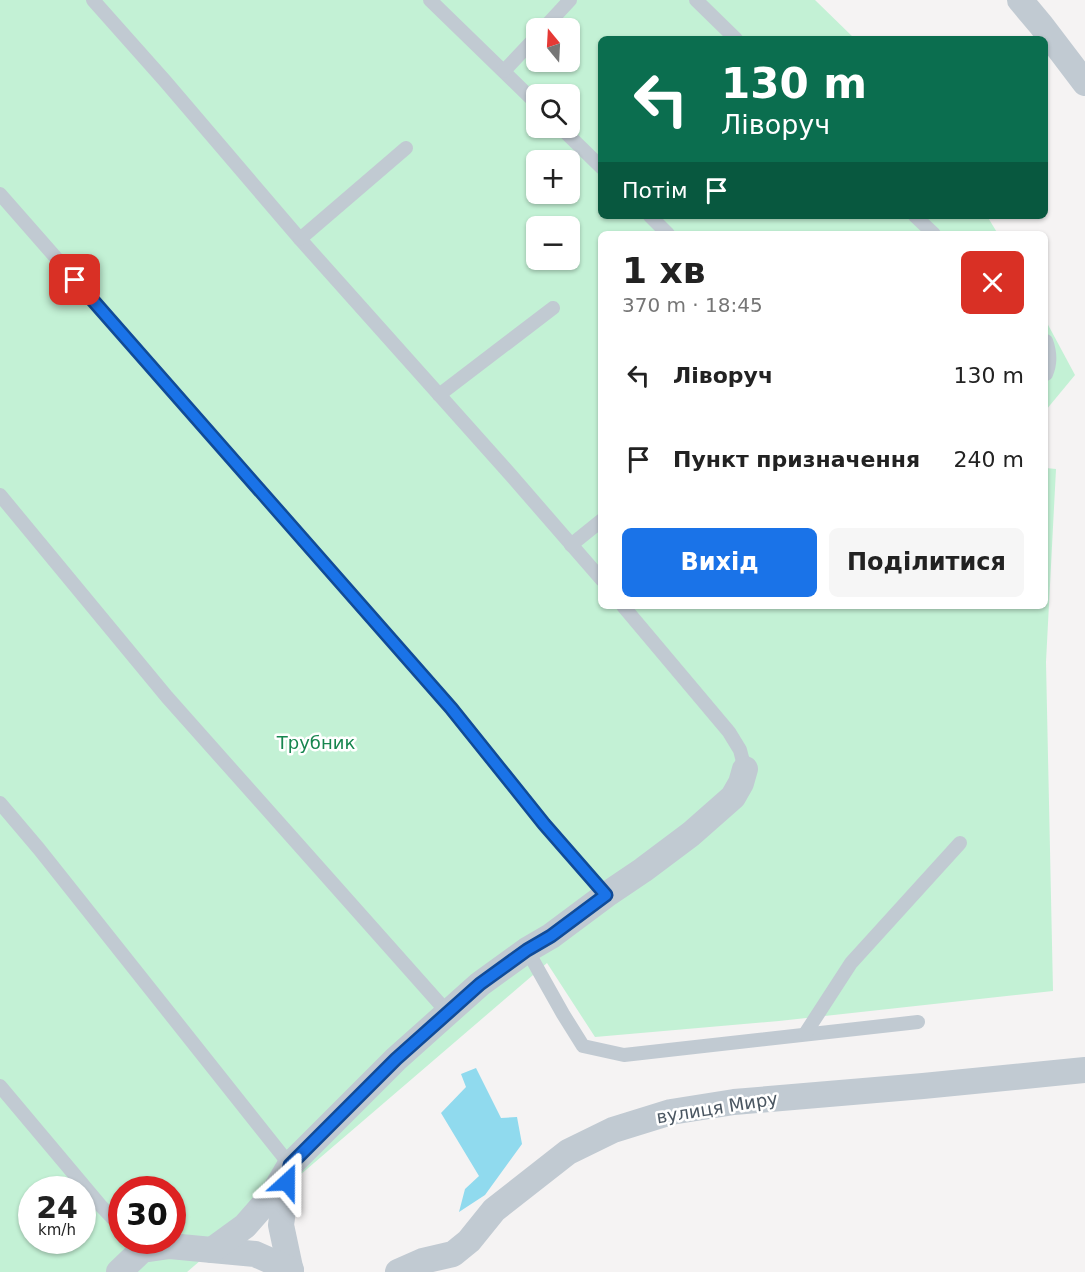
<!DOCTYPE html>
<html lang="uk">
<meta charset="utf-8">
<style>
body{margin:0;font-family:"DejaVu Sans",sans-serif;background:#f6f6f6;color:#222;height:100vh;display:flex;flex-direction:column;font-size:22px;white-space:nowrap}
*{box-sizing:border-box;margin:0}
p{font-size:20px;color:#767676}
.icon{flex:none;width:33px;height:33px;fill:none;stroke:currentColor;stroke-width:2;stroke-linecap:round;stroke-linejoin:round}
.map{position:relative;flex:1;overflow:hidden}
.side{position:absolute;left:598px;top:231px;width:450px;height:378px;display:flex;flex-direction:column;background:#fff;border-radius:9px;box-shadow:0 2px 4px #0004}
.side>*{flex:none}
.banner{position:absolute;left:598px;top:36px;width:450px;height:183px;border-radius:9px;box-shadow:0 2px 4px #0004;background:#0b6e4f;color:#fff;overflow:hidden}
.needle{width:39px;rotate:342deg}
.buttons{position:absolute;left:526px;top:18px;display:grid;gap:12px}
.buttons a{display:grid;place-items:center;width:54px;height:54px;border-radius:9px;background:#fff;box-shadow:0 2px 4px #0004;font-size:30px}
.speed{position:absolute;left:18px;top:1176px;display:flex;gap:12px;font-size:30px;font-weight:700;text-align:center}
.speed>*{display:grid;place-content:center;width:78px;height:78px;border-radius:50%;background:#fff;box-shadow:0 2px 4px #0004;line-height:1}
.speed small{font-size:15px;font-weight:400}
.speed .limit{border:9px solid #d22;background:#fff;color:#111}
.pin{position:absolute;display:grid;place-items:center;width:51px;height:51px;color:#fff;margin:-26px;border-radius:12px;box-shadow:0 3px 9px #0006}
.me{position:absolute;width:66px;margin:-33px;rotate:24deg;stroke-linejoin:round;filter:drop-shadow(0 0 4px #0008)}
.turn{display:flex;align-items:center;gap:21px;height:126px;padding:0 24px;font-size:27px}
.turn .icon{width:78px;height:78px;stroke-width:2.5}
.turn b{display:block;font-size:42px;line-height:51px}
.then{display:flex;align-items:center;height:57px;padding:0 24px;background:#0003;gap:12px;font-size:22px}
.round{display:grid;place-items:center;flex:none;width:63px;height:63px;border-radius:9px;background:#f6f6f6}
.overview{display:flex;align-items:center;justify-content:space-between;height:102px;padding:0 24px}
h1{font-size:36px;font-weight:700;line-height:45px}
.action{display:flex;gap:12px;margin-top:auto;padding:12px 24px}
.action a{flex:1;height:69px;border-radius:9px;background:#1a73e8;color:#fff;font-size:24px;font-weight:700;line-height:69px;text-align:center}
.action a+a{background:#f6f6f6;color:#222}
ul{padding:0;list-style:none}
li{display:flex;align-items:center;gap:18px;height:84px;padding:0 24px}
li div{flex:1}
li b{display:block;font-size:22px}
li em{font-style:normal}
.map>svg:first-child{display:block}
.green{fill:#c3f1d5;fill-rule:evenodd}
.water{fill:#90daee}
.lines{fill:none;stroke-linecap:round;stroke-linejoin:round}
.lane{stroke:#c1cad2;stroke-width:14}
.street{stroke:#c1cad2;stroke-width:26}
.route-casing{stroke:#114b97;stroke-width:15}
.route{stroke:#1a73e8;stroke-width:10}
.labels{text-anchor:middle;stroke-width:5;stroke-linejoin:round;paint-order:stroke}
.park-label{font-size:18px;fill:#17864f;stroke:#fff}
.street-label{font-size:18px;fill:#4a5661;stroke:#fff}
</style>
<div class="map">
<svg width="1085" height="1272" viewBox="0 0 1085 1272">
<rect width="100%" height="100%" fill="#f5f3f3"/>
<g class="green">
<path d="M0,0H815L855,39H602V216H987L998,234H602V606H1046V468L1056,469L1046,662L1053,991L779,1021L595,1037L547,963L187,1272H0ZM537,28H570V62H537ZM537,94H570V128H537ZM537,160H570V194H537ZM537,226H570V260H537ZM32,1190H82V1240H32ZM122,1190H172V1240H122Z"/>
<polygon points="1046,321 1075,375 1046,410"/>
</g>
<polygon class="water" points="476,1068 501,1118 517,1117 522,1144 485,1195 459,1212 465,1189 479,1176 441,1113 466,1087 461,1074"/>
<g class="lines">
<g class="lane">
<polyline points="93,0 165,81 300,239 509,473 602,580"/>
<polyline points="430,0 537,104"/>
<polyline points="696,0 736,39"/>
<polyline points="544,28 570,0"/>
<polyline points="504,71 537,36"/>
<polyline points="561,128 602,168"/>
<polyline points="0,194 451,708 544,824 606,895"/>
<polyline points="650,216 668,234"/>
<polyline points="915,216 934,234"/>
<polyline points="300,239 406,148"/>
<path d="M1046,341C1050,352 1051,363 1046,374"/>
<polyline points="439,395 553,308"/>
<polyline points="0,495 167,697 448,1013"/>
<polyline points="571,545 602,520"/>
<polyline points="623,606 729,732 740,750 745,769"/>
<polyline points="0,803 39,849 290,1165"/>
<polyline points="527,950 563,1014 583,1046 624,1055 918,1022"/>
<polyline points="805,1034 851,963 960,843"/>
<polyline points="0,1086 100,1205 122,1228"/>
</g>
<g class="street">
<polyline points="1020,0 1041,25 1085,83"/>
<polyline points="288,1175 281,1225 291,1272"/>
<polyline points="212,1250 255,1254 291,1270"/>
<polyline points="119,1272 142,1250 170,1246 212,1250 245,1226 273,1194 290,1165 396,1059 480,984 527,950 551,936 606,895 643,870 691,834 733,797 741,783 745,769"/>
<polyline points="398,1272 423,1261 453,1254 469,1241 494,1210 568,1152 613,1130 671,1112 734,1102 923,1086 1085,1070"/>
</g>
</g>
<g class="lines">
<defs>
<polyline id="route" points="75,280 451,708 544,824 606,895 551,936 527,950 480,984 396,1059 290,1165 287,1182"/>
</defs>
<use href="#route" class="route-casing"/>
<use href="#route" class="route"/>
</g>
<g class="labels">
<g class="park-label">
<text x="316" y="749">Трубник</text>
</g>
<g class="street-label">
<text transform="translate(717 1108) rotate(-9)" y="6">вулиця Миру</text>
</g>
</g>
</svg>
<div class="buttons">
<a><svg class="needle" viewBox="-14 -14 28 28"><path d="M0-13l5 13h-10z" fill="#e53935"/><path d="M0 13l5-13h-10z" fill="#767676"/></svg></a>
<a><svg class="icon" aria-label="search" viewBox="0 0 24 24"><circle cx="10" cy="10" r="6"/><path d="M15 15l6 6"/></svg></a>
<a>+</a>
<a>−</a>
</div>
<div class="speed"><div>24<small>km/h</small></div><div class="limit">30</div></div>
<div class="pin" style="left:75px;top:280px;background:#d93025"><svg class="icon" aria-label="arrive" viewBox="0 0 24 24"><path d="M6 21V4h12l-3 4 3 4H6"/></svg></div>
<svg class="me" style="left:287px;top:1182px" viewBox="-20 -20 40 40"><path d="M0-17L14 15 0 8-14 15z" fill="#1a73e8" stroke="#fff" stroke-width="4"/></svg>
<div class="banner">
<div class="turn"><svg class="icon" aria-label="left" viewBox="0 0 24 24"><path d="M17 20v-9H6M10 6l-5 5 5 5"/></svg><div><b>130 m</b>Ліворуч</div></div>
<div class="then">Потім<svg class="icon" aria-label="arrive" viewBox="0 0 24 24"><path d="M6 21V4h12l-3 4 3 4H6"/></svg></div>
</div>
<section class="side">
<div class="overview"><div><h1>1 хв</h1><p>370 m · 18:45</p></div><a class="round" style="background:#d93025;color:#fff"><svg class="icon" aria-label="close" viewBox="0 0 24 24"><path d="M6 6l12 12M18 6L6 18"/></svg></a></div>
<ul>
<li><svg class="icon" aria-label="left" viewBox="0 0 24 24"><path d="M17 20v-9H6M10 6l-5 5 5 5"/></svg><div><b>Ліворуч</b></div><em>130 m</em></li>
<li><svg class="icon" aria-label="arrive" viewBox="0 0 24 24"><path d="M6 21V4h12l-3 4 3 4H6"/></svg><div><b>Пункт призначення</b></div><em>240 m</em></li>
</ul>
<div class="action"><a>Вихід</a><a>Поділитися</a></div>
</section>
</div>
